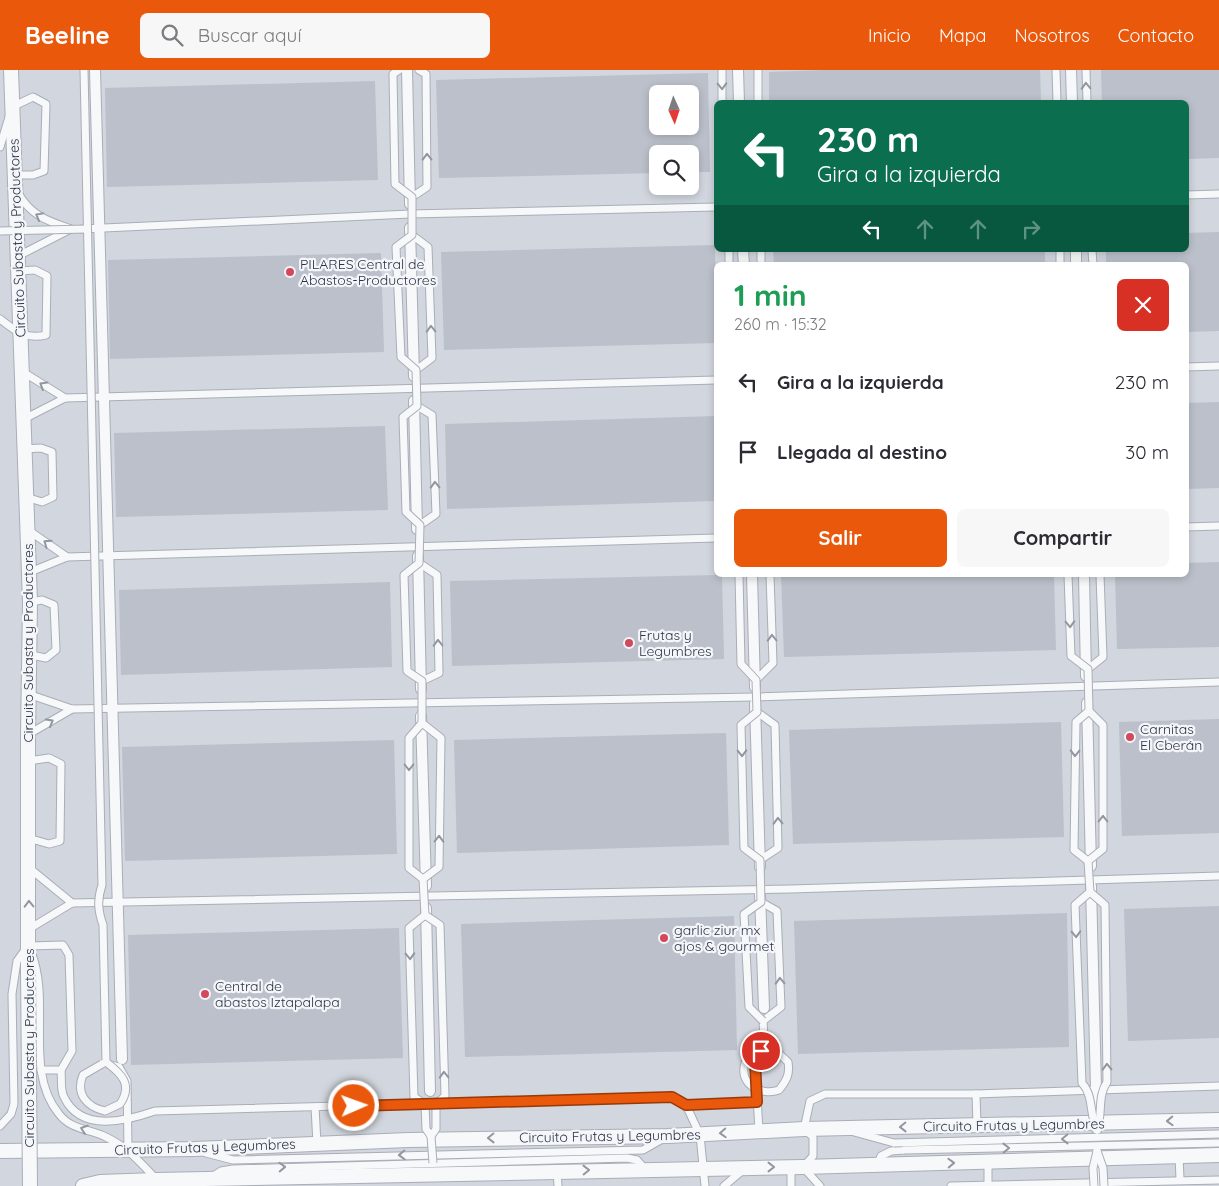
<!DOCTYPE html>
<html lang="es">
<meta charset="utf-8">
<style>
body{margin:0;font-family:Quicksand,sans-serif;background:#f7f7f7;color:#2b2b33;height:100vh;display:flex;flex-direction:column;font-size:19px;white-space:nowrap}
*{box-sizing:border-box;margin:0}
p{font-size:16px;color:#7c7c81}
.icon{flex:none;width:28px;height:28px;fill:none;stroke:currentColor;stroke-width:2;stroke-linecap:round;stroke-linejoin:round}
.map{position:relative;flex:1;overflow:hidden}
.panel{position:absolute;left:714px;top:192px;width:475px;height:315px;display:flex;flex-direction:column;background:#fff;border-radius:8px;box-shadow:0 2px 8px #0003}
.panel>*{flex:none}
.guide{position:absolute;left:714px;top:30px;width:475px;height:152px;border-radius:8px;box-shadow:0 2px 8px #0003;background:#0b6e4f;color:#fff;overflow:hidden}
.needle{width:32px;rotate:177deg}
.fabs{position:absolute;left:649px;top:15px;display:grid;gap:10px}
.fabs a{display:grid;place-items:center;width:50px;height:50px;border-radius:8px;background:#fff;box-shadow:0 2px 8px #0003;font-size:25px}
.pin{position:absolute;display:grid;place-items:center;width:42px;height:42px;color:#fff;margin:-21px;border:2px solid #fff;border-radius:50%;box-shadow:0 1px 5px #0007}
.me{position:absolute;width:55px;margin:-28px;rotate:88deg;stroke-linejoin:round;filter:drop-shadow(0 0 4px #0008)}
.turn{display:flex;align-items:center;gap:18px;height:105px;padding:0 20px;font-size:22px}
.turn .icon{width:65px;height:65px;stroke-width:2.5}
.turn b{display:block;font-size:35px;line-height:42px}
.lanes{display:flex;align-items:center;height:48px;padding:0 20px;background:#0003;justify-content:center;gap:25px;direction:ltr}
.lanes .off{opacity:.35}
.round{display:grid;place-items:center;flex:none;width:52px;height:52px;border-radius:8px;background:#f7f7f7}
.headline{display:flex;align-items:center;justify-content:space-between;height:85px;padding:0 20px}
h1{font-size:30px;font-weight:700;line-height:38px;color:#1e9e55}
.action{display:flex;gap:10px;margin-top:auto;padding:10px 20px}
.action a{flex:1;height:58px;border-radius:8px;background:#ea580c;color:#fff;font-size:20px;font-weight:700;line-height:58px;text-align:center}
.action a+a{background:#f7f7f7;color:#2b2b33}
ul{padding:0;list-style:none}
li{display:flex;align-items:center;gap:15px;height:70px;padding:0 20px}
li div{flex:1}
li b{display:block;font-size:19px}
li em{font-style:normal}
header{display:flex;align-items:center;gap:30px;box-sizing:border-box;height:70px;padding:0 25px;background:#ea580c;color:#fff}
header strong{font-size:24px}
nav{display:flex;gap:28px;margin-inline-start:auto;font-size:18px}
.search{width:350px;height:45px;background:#f7f7f7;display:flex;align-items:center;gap:12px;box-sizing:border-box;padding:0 18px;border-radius:8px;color:#7c7c81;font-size:19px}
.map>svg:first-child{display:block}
.built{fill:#d2d6de;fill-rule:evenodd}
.building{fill:#bbc0ca;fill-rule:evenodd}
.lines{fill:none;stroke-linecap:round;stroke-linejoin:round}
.service-casing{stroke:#a9aeb7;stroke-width:9}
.pedestrian-casing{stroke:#a9aeb7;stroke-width:12}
.minor-casing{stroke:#a9aeb7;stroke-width:16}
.service{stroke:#f7f8fa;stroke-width:7}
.pedestrian{stroke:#f7f8fa;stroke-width:10}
.minor{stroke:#f7f8fa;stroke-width:14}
.service-bridge-casing{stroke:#a9aeb7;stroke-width:9;stroke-linecap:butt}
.minor-bridge-casing{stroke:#a9aeb7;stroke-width:16;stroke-linecap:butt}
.service-bridge{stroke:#f7f8fa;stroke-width:7}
.minor-bridge{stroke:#f7f8fa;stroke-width:14}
.oneway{stroke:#9196a0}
.route-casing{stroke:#983908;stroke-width:12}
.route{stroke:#ea580c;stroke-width:9}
.poi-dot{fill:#d1495b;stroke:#f4f6f9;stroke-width:2}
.labels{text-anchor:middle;stroke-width:4.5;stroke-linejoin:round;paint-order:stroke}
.street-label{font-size:14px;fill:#2b3445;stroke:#f4f6f9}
.poi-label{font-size:14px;fill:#2b3445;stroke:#f4f6f9;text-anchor:start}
</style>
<header>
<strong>Beeline</strong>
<div class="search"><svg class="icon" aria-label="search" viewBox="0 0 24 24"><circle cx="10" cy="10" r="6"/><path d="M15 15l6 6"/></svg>Buscar aquí</div>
<nav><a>Inicio</a><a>Mapa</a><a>Nosotros</a><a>Contacto</a></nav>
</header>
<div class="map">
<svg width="1219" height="1116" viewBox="0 0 1219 1116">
<rect width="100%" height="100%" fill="#e4e7ec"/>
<path class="built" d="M0,0H1219V1116H0ZM658,24H690V56H658ZM716,32H1186V180H716ZM658,84H690V116H658ZM716,195H1186V505H716Z"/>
<g class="building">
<polygon points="825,0 1040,0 1041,32 769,32 769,2"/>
<polygon points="1101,0 1219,0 1219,88 1186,89 1186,32 1102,32"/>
<path d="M708,3L710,102H690V84H658V103L439,108L436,10ZM658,24H690V56H658Z"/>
<polygon points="375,11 378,110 107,117 105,18"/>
<polygon points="1219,162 1219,261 1186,262 1186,195 1106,195 1106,180 1186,180 1186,163"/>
<polygon points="715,175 716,273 444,280 441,182"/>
<polygon points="773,180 1045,180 1045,195 774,195"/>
<polygon points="381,183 384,282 110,289 108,190"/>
<polygon points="1219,332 1219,418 1186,419 1186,333"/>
<polygon points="716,346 716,431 447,439 445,354"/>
<polygon points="385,356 388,440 116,447 114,363"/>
<polygon points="1219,492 1219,577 1117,579 1115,505 1186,505 1186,493"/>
<polygon points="716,505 722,505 724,589 452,596 450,511"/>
<polygon points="781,505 1054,505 1056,580 784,587"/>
<polygon points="390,512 392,597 121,605 119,520"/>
<polygon points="1219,649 1219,763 1122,766 1119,652"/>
<polygon points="1061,652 1064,767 793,774 789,660"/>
<polygon points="726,663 729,775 457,783 454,670"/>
<polygon points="394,670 397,784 125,791 122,677"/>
<polygon points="1219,836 1219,968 1128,971 1124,839"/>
<polygon points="1067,843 1069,977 798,984 794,851"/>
<polygon points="734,846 737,980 465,987 461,854"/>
<polygon points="399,858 403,988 131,995 128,865"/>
</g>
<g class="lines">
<defs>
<g id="service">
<polyline points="722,0 722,32"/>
<polyline points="758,0 758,32"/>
<polyline points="1056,0 1057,32"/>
<polyline points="1086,0 1087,32"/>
<polyline points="12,37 33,27 46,34 44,101 33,105 16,105"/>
<polyline points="0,77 9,47"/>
<path d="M18,123C31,146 48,151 71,159"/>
<polyline points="1186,125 1219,124"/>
<polyline points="412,127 427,117 426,4 419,0"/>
<polyline points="82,159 410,144 716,137"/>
<polyline points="412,165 428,177 432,288 416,300"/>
<polyline points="729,180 729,195"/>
<polyline points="761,180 761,195"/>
<polyline points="1060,180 1060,195"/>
<polyline points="1092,180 1093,195"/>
<polyline points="18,186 71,159"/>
<path d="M0,249C15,261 26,270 46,265L47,206L35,200L19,201"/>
<polyline points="1186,297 1219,296"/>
<polyline points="23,302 65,328"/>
<polyline points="417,336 432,345 436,444 420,455"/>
<polyline points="24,349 65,328 716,310"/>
<polyline points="23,379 41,378 52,382 53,427 42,432 26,427"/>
<polyline points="1186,457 1219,456"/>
<polyline points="28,460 67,487"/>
<polyline points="419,493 437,505 439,603 422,611"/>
<polyline points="30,502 67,487 716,468"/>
<polyline points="30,532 42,530 54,535 56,580 46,588 31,585"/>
<polyline points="1088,599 1103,587 1100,505"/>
<polyline points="756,610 773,593 770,505"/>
<polyline points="28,624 72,639 755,627 1219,612"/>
<polyline points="757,642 775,655 778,778 760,790"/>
<polyline points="29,664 72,639"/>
<polyline points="28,768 49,774 60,771 61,694 49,688 28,691"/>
<polyline points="28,797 72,833"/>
<polyline points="761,832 777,841 781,937 763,951 764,968"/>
<polyline points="29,859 72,833 791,819 1219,806"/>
<polyline points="29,876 63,875 69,885 72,981 61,1000 41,1000"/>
<path d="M31,882C52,932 23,1001 59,1044C71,1060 90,1059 106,1067C127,1077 140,1092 156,1109"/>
<polyline points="107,994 119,997 127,1011 128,1079"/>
<path d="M61,1000C62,1008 60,1020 64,1027C81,1063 126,1051 155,1041L672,1027L686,1035L700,1065L705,1116"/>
<polyline points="976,1024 977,1056"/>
<polyline points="686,1035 757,1032"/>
<polyline points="315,1037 317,1074"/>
<polyline points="0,1056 11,1044 14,1034 12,924 17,891 25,880"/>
<polyline points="759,1061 755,991 761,981 773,978"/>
<polyline points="854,1062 894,1073"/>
<polyline points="206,1083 233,1090 643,1080 664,1068"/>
<polyline points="1179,1086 1180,1109"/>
<polyline points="988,1091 988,1114"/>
<polyline points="877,1095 881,1086 891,1081 904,1080"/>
<polyline points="791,1097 791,1116"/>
<polyline points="557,1101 558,1116"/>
<polyline points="212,1107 221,1101 233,1099 627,1088 637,1090 645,1099"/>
<polyline points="724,1116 743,1100"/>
<polyline points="820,1116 803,1097 813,1086 813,1067 804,1059 810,1031 825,1024 976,1024 1219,1016"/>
<polyline points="951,1116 1219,1110"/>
</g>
<g id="pedestrian">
<polyline points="95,0 122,989"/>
<polyline points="407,0 410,134"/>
<polyline points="738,0 739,32"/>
<polyline points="1071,0 1072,32"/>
<polyline points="410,158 414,306"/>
<polyline points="743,180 744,195"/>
<polyline points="1076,180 1076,195"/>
<polyline points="414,331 417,459"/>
<polyline points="418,486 421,619"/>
<polyline points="752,505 755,617"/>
<polyline points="1084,505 1086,606"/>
<polyline points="1087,633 1091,796"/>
<polyline points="755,634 760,797"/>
<polyline points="421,646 426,816"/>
<polyline points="1091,816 1097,1059"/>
<polyline points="760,824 764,938"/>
<polyline points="426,838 430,1021"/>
<polyline points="1097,1083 1098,1116"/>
</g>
<g id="minor">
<polyline points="11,0 30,532 28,665 28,900"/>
<polyline points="0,1081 194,1079 408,1070 668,1066 804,1059 1219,1050"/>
<polyline points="83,1116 100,1112 156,1110 803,1097 1219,1085"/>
</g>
</defs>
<use href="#service" class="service-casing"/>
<use href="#pedestrian" class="pedestrian-casing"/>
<use href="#minor" class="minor-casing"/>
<use href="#service" class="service"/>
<use href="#pedestrian" class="pedestrian"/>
<use href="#minor" class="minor"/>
<defs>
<g id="service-bridge">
<path d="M84,0L102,815C97,830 98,841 103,855L106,992C122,1004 133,1015 120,1034L105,1041C87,1037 75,1024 83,1005L102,994"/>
<polyline points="399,0 393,4 395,114 412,127 412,165 396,177 401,287 416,300 417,336 403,347 406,442 420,455 419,493 404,505 407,601 422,611 422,653 409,668 409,798 423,809 425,845"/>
<polyline points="0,161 87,159"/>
<polyline points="739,505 741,594 756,610 757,642 741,655 744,778 760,790 761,832 744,844 749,937 763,951"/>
<polyline points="1068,505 1071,586 1088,599 1089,641 1103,655 1103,779 1088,791"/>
<polyline points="422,653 441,668 439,797 423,809"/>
<path d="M1088,791L1090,822L1105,835L1107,1012C1097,1027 1103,1043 1097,1060"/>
<polyline points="1088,791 1074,780 1076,652 1089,641"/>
<path d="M1090,822L1075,835L1082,1013C1094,1026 1089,1044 1097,1060"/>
<polyline points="425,845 409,858 414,1027 425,1034 426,1059 431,1066 433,1093"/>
<polyline points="425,845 440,855 445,1026 436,1034 436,1059 431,1066"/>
<path d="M764,968C757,976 748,984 745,993C738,1015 762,1026 779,1020C787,1010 790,1004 788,992L773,978"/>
<polyline points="894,1073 1219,1064"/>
<polyline points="904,1080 1219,1073"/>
<polyline points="1097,1081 1103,1098 1104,1116"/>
<polyline points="1094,1116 1093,1098 1097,1081"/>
</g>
<polyline id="minor-bridge" points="28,900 30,1116"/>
</defs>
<use href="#service-bridge" class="service-bridge-casing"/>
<use href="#minor-bridge" class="minor-bridge-casing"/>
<use href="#service-bridge" class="service-bridge"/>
<use href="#minor-bridge" class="minor-bridge"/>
</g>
<defs><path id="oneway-chevron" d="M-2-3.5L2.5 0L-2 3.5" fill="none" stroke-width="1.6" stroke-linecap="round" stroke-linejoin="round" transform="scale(1.25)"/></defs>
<g class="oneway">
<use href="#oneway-chevron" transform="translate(722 16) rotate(88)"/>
<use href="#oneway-chevron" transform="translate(1086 16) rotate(-92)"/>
<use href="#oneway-chevron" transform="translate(427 87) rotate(-91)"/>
<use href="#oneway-chevron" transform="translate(39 146) rotate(-151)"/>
<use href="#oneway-chevron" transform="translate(431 259) rotate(-92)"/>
<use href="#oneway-chevron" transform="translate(43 315) rotate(-149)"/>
<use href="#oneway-chevron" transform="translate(435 415) rotate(-92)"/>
<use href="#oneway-chevron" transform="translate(47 473) rotate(-145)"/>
<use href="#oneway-chevron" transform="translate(1070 554) rotate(88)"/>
<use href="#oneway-chevron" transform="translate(772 568) rotate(-92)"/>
<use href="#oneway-chevron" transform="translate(438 573) rotate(-91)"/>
<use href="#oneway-chevron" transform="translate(50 652) rotate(-30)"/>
<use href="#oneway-chevron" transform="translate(742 683) rotate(89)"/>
<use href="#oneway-chevron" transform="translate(1075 683) rotate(91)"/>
<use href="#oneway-chevron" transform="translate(409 697) rotate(90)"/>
<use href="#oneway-chevron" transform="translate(1103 749) rotate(-90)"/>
<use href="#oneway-chevron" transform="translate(778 751) rotate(-92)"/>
<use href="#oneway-chevron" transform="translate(439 769) rotate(-89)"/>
<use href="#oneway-chevron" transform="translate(29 834) rotate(-91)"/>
<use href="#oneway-chevron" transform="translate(1076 864) rotate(88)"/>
<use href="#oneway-chevron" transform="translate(410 886) rotate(88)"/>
<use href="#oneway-chevron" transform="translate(780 911) rotate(-92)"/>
<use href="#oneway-chevron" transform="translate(1107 997) rotate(-91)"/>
<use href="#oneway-chevron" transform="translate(444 1005) rotate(-92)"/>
<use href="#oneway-chevron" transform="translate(1170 1051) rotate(178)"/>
<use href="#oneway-chevron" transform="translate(903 1057) rotate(179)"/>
<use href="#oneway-chevron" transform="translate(84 1059) rotate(-161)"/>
<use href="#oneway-chevron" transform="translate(723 1063) rotate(177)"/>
<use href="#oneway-chevron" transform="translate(491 1068) rotate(179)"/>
<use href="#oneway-chevron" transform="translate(1065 1069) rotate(179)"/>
<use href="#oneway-chevron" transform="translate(1006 1078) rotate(-1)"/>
<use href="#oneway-chevron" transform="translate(402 1085) rotate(178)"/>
<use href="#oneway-chevron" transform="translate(951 1093) rotate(-2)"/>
<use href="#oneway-chevron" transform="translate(282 1097) rotate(-2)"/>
<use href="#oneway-chevron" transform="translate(771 1097)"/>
<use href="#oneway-chevron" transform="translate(586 1100) rotate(-1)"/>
</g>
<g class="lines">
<defs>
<polyline id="route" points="354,1036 672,1027 686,1035 757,1032 755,991 761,981"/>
</defs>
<use href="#route" class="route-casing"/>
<use href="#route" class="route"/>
</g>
<g class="poi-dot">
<circle cx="290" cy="202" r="5"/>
<circle cx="629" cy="573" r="5"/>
<circle cx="1130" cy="667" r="5"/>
<circle cx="664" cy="868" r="5"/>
<circle cx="205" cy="924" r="5"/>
</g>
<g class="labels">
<g class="street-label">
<text transform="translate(17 168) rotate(-92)" y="5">Circuito Subasta y Productores</text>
<text transform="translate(28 573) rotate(-90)" y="5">Circuito Subasta y Productores</text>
<text transform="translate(29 978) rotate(-90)" y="5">Circuito Subasta y Productores</text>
<text transform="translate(1014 1055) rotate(-1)" y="5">Circuito Frutas y Legumbres</text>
<text transform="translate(610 1066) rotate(-1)" y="5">Circuito Frutas y Legumbres</text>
<text transform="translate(205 1077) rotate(-2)" y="5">Circuito Frutas y Legumbres</text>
</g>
<g class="poi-label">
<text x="300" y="199">PILARES Central de<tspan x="300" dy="16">Abastos-Productores</tspan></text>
<text x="639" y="570">Frutas y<tspan x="639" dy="16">Legumbres</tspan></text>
<text x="1140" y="664">Carnitas<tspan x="1140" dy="16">El Cberán</tspan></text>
<text x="674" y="865">garlic ziur mx<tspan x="674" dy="16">ajos &amp; gourmet</tspan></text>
<text x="215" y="921">Central de<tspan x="215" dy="16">abastos Iztapalapa</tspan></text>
</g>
</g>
</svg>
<div class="fabs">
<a><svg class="needle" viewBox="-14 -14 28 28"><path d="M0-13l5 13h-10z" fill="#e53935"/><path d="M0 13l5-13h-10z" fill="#7c7c81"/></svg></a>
<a><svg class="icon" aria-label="search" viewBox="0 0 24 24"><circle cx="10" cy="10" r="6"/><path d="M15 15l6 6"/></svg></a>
</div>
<div class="pin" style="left:761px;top:981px;background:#d93025"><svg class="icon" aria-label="arrive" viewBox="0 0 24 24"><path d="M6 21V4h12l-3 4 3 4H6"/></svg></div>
<svg class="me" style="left:354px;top:1036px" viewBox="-20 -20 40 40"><circle r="17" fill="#ea580c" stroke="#fff" stroke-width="3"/><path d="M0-11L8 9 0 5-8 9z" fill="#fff"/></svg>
<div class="guide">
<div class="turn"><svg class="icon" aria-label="left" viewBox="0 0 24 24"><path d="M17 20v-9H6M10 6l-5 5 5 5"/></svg><div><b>230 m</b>Gira a la izquierda</div></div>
<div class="lanes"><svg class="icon" aria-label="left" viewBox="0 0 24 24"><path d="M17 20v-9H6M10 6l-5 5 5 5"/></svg><svg class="icon off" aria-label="ahead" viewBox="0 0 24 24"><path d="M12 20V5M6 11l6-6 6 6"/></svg><svg class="icon off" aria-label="ahead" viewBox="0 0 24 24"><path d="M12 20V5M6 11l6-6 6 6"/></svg><svg class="icon off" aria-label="right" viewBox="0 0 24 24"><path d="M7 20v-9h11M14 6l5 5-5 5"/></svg></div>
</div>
<section class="panel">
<div class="headline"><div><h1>1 min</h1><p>260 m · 15:32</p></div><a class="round" style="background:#d93025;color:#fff"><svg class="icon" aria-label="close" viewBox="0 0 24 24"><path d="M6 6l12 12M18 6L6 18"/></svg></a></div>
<ul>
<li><svg class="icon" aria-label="left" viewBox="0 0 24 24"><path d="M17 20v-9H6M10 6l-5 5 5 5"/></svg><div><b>Gira a la izquierda</b></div><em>230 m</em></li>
<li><svg class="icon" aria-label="arrive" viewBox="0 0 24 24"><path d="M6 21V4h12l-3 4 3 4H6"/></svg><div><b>Llegada al destino</b></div><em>30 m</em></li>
</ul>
<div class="action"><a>Salir</a><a>Compartir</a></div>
</section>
</div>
